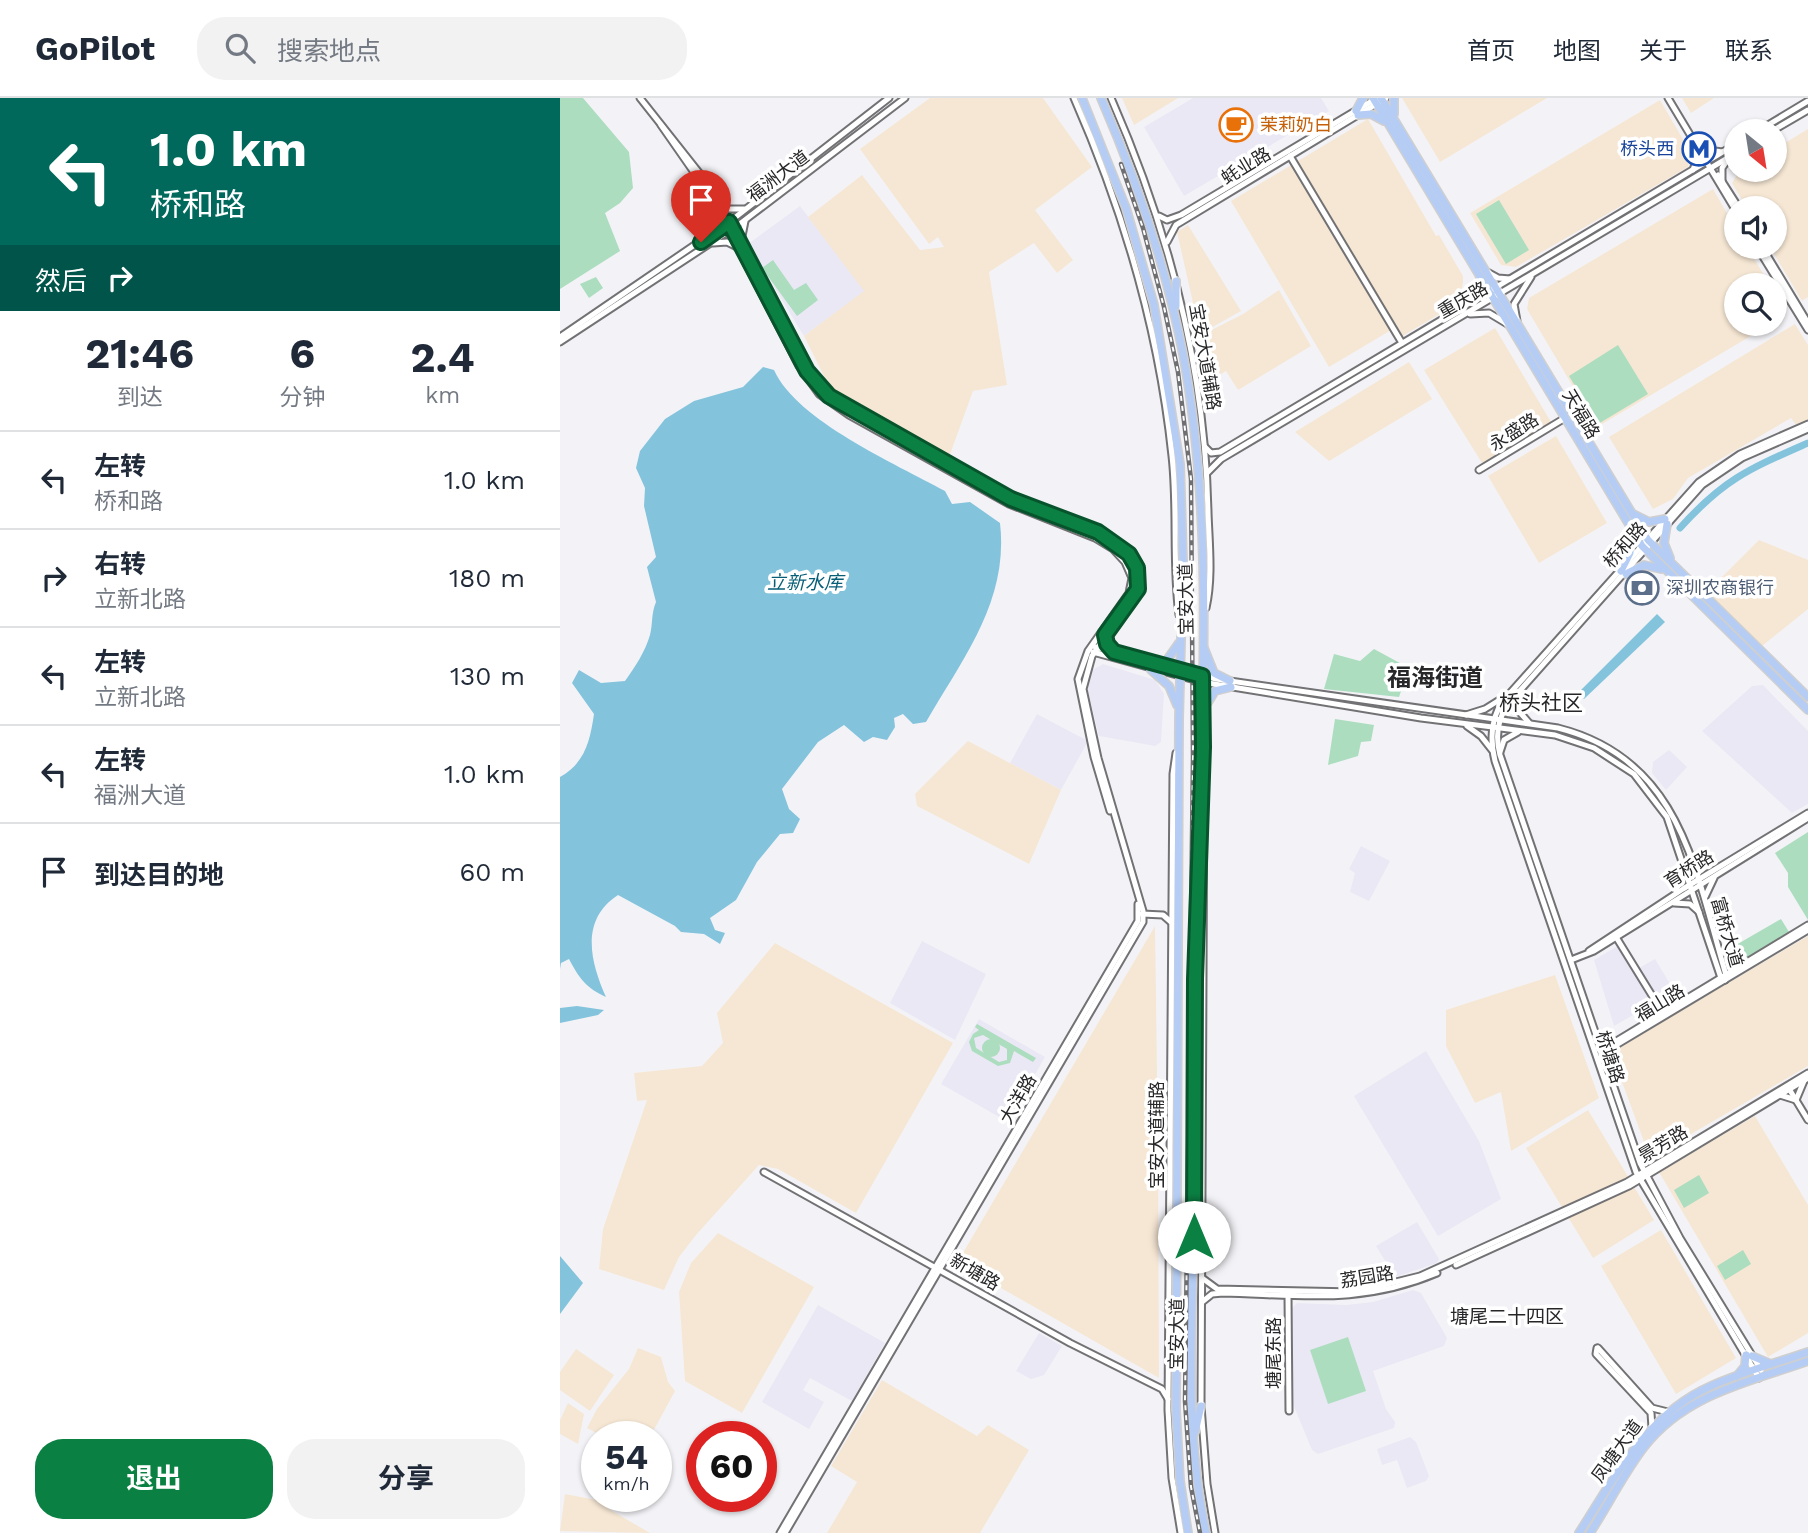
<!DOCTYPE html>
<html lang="zh">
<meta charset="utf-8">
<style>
body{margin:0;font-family:"Work Sans","Noto Sans SC",sans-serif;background:#f2f2f3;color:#1f2937;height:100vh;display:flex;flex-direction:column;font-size:26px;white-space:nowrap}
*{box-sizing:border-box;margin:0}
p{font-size:23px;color:#747a83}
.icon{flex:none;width:38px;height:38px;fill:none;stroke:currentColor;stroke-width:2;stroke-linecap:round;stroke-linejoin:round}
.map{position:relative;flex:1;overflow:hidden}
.drawer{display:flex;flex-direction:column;background:#fff;width:560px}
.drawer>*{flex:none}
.hud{background:#00695c;color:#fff;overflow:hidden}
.needle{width:46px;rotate:150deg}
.tools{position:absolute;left:1164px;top:21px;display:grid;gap:14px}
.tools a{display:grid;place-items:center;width:63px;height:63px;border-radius:50%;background:#fff;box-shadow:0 2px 5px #0004;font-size:35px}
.speed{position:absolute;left:21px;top:1323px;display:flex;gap:14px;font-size:35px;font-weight:700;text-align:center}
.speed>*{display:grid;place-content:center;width:91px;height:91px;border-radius:50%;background:#fff;box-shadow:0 2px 5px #0004;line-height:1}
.speed small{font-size:18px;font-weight:400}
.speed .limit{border:10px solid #d22;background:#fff;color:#111}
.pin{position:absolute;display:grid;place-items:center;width:60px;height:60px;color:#fff;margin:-72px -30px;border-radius:50% 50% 50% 0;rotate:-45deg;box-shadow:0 0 7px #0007}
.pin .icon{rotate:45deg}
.me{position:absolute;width:77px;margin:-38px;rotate:0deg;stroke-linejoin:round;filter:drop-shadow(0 0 5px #0008)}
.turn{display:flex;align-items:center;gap:24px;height:147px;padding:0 35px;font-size:32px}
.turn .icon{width:91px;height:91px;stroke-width:2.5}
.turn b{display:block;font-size:49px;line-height:60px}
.then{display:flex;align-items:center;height:66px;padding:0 35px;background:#0003;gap:14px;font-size:26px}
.eta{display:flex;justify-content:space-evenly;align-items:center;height:119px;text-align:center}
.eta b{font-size:42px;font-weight:700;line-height:49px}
.cta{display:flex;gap:14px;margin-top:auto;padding:14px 35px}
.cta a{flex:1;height:80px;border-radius:28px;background:#0b8043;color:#fff;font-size:28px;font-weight:700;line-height:80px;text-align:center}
.cta a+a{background:#f2f2f3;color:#1f2937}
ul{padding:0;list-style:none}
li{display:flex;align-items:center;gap:21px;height:98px;padding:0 35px;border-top:2px solid #e0e1e3}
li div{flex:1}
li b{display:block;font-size:26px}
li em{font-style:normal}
header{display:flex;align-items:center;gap:42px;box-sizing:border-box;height:98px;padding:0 35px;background:#fff;border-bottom:2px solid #e0e1e3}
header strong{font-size:33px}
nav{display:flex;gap:38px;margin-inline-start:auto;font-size:24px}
.search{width:490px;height:63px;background:#f2f2f3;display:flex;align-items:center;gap:18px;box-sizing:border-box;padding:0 24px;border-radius:28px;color:#747a83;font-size:26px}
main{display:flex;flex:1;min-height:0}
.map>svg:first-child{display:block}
.built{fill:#eae8f4}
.industrial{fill:#f6e7d4}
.green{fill:#acddbf;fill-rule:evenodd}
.water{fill:#84c3dc}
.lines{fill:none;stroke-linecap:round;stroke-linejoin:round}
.river{stroke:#84c3dc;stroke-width:7}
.secondary-casing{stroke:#727275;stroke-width:9}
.primary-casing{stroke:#cfcfd0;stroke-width:10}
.secondary{stroke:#fff;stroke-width:5}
.primary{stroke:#b5cdf5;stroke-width:7}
.rail-casing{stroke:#6f6f72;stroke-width:4.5}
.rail{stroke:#fff;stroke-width:2;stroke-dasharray:5;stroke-linecap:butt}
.route-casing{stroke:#07532c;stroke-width:18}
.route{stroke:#0b8043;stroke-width:12}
.labels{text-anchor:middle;stroke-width:7;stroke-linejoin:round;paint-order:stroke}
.food-label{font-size:18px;fill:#c56008;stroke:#fff;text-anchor:start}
.transit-label{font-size:18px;fill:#164399;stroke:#fff;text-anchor:end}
.street-label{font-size:18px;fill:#272729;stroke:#fff}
.service-label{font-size:18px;fill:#4e5e75;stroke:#fff;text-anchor:start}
.water-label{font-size:19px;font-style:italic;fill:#065e77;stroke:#fff}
.neighbourhood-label{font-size:19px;fill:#272729;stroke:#fff}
.quarter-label{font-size:21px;fill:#272729;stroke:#fff}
.district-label{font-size:24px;font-weight:bold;fill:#272729;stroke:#fff}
</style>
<header>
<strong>GoPilot</strong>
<div class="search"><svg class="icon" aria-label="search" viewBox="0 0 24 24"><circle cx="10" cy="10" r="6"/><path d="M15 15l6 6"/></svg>搜索地点</div>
<nav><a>首页</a><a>地图</a><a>关于</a><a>联系</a></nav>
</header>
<main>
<section class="drawer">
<div class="hud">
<div class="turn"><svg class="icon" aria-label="left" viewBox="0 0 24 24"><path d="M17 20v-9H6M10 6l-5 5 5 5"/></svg><div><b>1.0 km</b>桥和路</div></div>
<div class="then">然后<svg class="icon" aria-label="right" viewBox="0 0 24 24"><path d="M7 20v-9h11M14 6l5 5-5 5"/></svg></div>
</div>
<div class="eta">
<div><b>21:46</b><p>到达</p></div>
<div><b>6</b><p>分钟</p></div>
<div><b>2.4</b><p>km</p></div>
</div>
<ul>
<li><svg class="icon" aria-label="left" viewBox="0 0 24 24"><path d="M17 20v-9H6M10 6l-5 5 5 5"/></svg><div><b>左转</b><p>桥和路</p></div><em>1.0 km</em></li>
<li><svg class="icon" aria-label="right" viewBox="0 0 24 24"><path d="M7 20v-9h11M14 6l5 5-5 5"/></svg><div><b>右转</b><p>立新北路</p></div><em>180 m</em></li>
<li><svg class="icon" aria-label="left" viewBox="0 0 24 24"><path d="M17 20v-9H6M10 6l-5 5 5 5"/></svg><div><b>左转</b><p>立新北路</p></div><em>130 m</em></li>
<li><svg class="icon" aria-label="left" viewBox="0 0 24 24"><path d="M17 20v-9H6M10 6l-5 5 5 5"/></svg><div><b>左转</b><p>福洲大道</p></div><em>1.0 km</em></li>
<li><svg class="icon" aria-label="arrive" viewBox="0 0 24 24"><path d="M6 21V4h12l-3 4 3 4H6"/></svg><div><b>到达目的地</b></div><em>60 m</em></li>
</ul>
<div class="cta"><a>退出</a><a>分享</a></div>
</section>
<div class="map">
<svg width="1248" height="1435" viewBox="0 0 1248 1435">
<rect width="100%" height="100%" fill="#f3f3f7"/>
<g class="built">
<polygon points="633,0 761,0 769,13 624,98 584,29"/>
<polygon points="240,108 305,193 244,238 188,146"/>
<polygon points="543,566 595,582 604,596 601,644 595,648 539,638 527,590 529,574"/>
<polygon points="1203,587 1248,633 1248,706 1232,715 1142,633 1192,588"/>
<polygon points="477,616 528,643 501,692 450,665"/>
<polygon points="1109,652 1127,669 1106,692 1092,675 1093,664"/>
<polygon points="801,748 830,763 809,803 790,794 795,775 789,771"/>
<polygon points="362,843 426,876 395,942 330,905"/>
<polygon points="1058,848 1094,905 1054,928 1034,862"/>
<polygon points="1095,861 1119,901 1103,910 1079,870"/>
<polygon points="419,921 485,959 448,1024 381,986"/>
<polygon points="866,953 919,1043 941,1101 878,1138 794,998"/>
<polygon points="857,1124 879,1161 877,1165 835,1179 816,1148"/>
<polygon points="853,1192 861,1195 887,1240 884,1248 813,1273 826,1311 835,1324 834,1330 758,1356 752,1352 733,1306 732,1210 737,1205 786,1207 813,1204"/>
<polygon points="258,1207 325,1245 292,1303 250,1280 243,1292 264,1304 249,1331 202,1304"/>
<polygon points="479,1235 502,1248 484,1277 471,1281 456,1273"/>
<polygon points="850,1339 856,1344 869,1378 866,1383 847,1390 837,1362 822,1367 817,1351"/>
</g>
<g class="industrial">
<polygon points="370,0 483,0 532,69 475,112 513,162 497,175 474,145 429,174 447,287 413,293 389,359 278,297 264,278 244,238 304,193 248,119 302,77 360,152 384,149 378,139 369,146 300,51"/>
<polygon points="562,0 618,0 574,27"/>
<polygon points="842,0 987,0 880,64"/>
<polygon points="1122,0 1154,0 1131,15"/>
<polygon points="1100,2 1131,55 1128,69 956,169 941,167 910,115"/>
<polygon points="808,21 876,138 879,137 903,178 903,184 900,204 839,240 833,231 769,269 671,103"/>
<polygon points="1248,31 1248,199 1242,203 1210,149 1214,149 1214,110 1187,110 1172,85 1180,72 1214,72 1215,51"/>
<polygon points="1153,91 1176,131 1176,149 1187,149 1210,187 1176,187 1176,226 1211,226 1037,329 967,211 969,200"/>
<polygon points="628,127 681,213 640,236 617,134"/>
<polygon points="719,192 751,248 678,292 666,273 650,283 634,241 683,216"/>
<polygon points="1235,226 1248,247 1248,322 1236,327 1231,320 1128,380 1113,401 1093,411 1049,339"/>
<polygon points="935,230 991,324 922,365 864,272"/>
<polygon points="849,264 872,301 769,363 735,334"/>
<polygon points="996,338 1047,425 979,465 928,378"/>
<polygon points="1199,442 1248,462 1248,511 1202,548 1147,494"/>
<polygon points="408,643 501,692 469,766 357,708 355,696"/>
<polygon points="595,828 598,1046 599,1280 397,1165"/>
<polygon points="1248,838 1248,968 1090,1060 1051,954"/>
<polygon points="215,845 393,945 296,1115 218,1071 199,1067 136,1137 119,1159 104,1192 39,1171 43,1131 87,1002 77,1003 74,975 142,968 163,945 157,915"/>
<polygon points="995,877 1039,1000 951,1053 941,994 915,1005 886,948 886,912"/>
<polygon points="1028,1012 1094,1122 1033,1160 966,1050"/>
<polygon points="1195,1018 1248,1107 1248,1235 1208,1259 1099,1074"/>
<polygon points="1101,1132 1176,1260 1116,1296 1041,1168"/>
<polygon points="158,1135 254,1189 182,1315 125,1283 119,1194 131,1165"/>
<polygon points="78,1250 101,1259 108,1284 115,1293 90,1339 44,1339 27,1330 37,1311 69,1271"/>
<polygon points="16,1251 54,1277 30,1313 0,1292 0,1274"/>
<polygon points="322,1282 417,1338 428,1327 469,1352 420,1435 267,1435 297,1384 271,1368"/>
<polygon points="8,1305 24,1316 18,1346 0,1336 0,1322"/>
<polygon points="5,1396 47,1404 47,1410 90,1435 0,1433"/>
</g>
<g class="green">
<polygon points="0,0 23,0 69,54 73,90 60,105 45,115 60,153 0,191"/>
<polygon points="939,102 969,152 946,166 916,116"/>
<polygon points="213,162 234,192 246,185 258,202 237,218 202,170"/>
<polygon points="36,179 43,190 29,200 20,186"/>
<polygon points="1058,247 1088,296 1038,326 1009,278"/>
<polygon points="814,551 849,570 839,599 764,591 774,556 800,563"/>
<polygon points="775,621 814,627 811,643 801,644 798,658 768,667"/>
<polygon points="1248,734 1248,822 1228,789 1228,775 1215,755"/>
<polygon points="1221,821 1229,834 1179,864 1172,861 1169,851"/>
<path d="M417,926L476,960L473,964L454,953L450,965L438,968L412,953L409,944L413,936L419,932L415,929ZM423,937L447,951V962L439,964L416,950L414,940Z"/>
<circle cx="431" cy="950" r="9"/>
<polygon points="1139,1077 1149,1095 1124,1110 1114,1092"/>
<polygon points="1183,1152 1191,1166 1165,1182 1157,1168"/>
<polygon points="788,1239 806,1293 768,1306 750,1252"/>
</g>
<g class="water">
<path d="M203,269L214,272C237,323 336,366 385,393L392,406L410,404L440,425C449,503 403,560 366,624L353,626L343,616L334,620L335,629L327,642L313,639L304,644L284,627L258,644L222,691L229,711L240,721L233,735L220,736L197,764L176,802L150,820L155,832L165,835L160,846L144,836L121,834L115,828L58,797C20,822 30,863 46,899C26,890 19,880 9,861L1,865L0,871V679C25,665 30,643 34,616L12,585L19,572L41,585L65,583C75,569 85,554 90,537C93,525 91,516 96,504L87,469L96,459L84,408L85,390L76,370L80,353L105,321L134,303L183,289Z"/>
<polygon points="1097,516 1105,524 1024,601 1018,595"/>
<polygon points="17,908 44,912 38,917 0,925 0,910"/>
<polygon points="0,1158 23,1185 0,1216"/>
</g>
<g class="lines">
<path class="river" d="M1120,430C1164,381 1189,371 1248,345"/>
<defs>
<g id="secondary">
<polyline points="80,0 152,91 243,266 263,293 291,313 451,401 538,434 563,450 573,461 579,480 577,493 532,558 523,591 538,660 583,813 583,824 225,1435"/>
<path d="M514,0C564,114 599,234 612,358C618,411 612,465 619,517"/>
<path d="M551,0C609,132 645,269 648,414C649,445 653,479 646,510"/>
<polyline points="1108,0 1176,113"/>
<polyline points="101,27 154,103 239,268 259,296 289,317 449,406 535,440 553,451 565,464 572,480 569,495 528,553 518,581 534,659 550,713"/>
<polyline points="1198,33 1248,3"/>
<polyline points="1212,33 1248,12"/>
<polyline points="1142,51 1162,54"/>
<polyline points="730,58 842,245"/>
<polyline points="1133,72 1140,52"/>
<polyline points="1158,77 1179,110"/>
<polyline points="1162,83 1162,70 1169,60"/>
<polyline points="161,106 169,111 184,111"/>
<polyline points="599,118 607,122 621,117 817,0"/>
<polyline points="150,136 156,124 157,112"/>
<polyline points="181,143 185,123"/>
<polyline points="607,144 616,127 826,0"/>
<polyline points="153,145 167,144 177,149"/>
<polyline points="1197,149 1248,232"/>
<polyline points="1202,149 1248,225"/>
<polyline points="927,174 938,180 950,181"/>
<polyline points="910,216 929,215 949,227"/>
<polyline points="957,223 954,206 971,179"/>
<polyline points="0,239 177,118 329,0"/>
<polyline points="0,244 181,125 345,0"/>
<polyline points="645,349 651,355 660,354 1176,46"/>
<polyline points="919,372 1005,320"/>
<polyline points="647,375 661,361 1176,55"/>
<path d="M535,549L656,581L998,630C1121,661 1135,772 1166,877L1165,882"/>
<polyline points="533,554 642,584 861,620 995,637 1034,650 1074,676 1107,719 1161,880 1165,882"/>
<polyline points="958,598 957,611 969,625"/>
<polyline points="906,617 925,611 941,601"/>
<polyline points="907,628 921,638 932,652"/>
<polyline points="940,654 944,642 958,634"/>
<polyline points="616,655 613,676 608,1312 612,1380 621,1435"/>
<polyline points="644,662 641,1308 647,1386 655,1435"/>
<polyline points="1116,793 1124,770"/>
<polyline points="1145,799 1154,780"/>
<polyline points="1114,805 1130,806 1139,814"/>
<polyline points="582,816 603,817 611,824"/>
<polyline points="1056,839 1104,917"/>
<polyline points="1029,853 1123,791 1248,715"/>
<polyline points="1011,862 1034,853 1248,720"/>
<polyline points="1040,953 1248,827"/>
<polyline points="1041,956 1248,832"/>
<polyline points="1228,989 1248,1022"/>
<polyline points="1220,997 1236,1002 1244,983"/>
<polyline points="204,1074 510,1245 602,1291 608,1301"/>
<polyline points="896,1167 1069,1088 1248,980"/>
<polyline points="642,1180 657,1191 795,1194 860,1178 1067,1084 1248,975"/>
<polyline points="728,1197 729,1313"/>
<path d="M642,1204L652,1196L663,1195C743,1197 801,1207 877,1175"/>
<polyline points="1037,1250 1036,1256 1091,1315 1092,1330"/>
<polyline points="1038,1250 1092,1310 1108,1314"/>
<path d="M1201,1272L1120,1140L1080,1065L940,657C935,638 937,622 948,606L1142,387L1182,360L1248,331"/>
<path d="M1199,1280L1076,1074L935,663C930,642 930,621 943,603L1139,384L1180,356L1248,326"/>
<polyline points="220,1435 578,823 578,806"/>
</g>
<g id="primary">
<polyline points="522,0 566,110 594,207 620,366 623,463 619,621 616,1312 620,1383 628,1435"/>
<path d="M541,0C577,83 606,168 623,256C651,406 644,563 640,715C636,846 634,977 634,1108C633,1217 623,1328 646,1435"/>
<polyline points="813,0 1082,448 1248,612"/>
<polyline points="821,0 1088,442 1248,599"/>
<polyline points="834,0 834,16"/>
<polyline points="796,13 803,0"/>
<polyline points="798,17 811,16 824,23"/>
<polyline points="919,194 920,180"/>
<polyline points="616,208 616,183"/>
<polyline points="1073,416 1089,424 1105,421"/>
<polyline points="1107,426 1104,445 1110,460"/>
<polyline points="1061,473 1070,455 1070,433"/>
<polyline points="1066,476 1084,467 1101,471"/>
<polyline points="644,550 654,575 670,583"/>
<polyline points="594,566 607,562 619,545"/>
<polyline points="591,572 609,588 617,607"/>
<polyline points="644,611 655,593 671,589"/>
<polyline points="1192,1258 1211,1266"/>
<polyline points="1177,1278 1185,1268 1186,1257"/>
<polyline points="635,1334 641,1308"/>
<path d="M1019,1435C1055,1379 1087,1316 1151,1288C1182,1274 1216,1265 1248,1254"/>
<path d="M1030,1435C1048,1407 1064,1375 1084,1349C1125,1296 1189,1284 1248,1263"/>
</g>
</defs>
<use href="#secondary" class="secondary-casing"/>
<use href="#primary" class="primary-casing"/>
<use href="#secondary" class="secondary"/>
<use href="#primary" class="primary"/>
<defs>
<polyline id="rail" points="561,66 583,130 604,209 618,274 631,381 633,659 625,1303 631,1389 640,1435"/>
</defs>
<use href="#rail" class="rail-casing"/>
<use href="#rail" class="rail"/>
</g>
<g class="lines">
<defs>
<polyline id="route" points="141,144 169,124 247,273 269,298 451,401 538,434 569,456 577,470 578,491 545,537 547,546 554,554 642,578 643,649 635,881 634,1139"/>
</defs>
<use href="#route" class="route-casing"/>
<use href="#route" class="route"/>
</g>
<defs>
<symbol id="cafe-ring" viewBox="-11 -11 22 22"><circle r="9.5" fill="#fff" stroke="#e8710a" stroke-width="1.5"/><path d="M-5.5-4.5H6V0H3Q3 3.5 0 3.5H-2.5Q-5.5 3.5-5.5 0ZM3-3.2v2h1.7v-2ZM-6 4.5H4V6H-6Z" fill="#e8710a"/></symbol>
<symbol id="metro-ring" viewBox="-11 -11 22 22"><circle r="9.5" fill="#fff" stroke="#1a4fb4" stroke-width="1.5"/><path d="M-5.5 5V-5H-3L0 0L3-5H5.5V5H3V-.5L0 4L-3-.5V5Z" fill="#1a4fb4"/></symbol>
<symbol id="bank-ring" viewBox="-11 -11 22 22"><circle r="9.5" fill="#fff" stroke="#5c6f8a" stroke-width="1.5"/><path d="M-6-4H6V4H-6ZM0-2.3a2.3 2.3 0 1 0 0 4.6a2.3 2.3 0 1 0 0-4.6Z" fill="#5c6f8a"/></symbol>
</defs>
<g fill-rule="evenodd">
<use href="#cafe-ring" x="657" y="8" width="38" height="38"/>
<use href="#metro-ring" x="1120" y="32" width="38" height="38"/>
<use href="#bank-ring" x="1063" y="471" width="38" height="38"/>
</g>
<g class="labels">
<g class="food-label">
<text x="700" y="33">茉莉奶白</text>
</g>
<g class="transit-label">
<text x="1114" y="57">桥头西</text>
</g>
<g class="street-label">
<text transform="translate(686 68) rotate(-31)" y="6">蚝业路</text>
<text transform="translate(218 78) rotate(-37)" y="6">福洲大道</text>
<text transform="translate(903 202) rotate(-30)" y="6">重庆路</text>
<text transform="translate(645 259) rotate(80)" y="6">宝安大道辅路</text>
<text transform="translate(1021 316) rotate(59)" y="6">天福路</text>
<text transform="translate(954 334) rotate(-32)" y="6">永盛路</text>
<text transform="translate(1065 447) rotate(-49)" y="6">桥和路</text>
<text transform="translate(626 501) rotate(-91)" y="6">宝安大道</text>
<text transform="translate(1129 771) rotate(-32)" y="6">育桥路</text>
<text transform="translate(1167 834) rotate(74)" y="6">富桥大道</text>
<text transform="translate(1100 905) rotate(-31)" y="6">福山路</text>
<text transform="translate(1050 959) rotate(72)" y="6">桥塘路</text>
<text transform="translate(458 1001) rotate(-60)" y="6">大洋路</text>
<text transform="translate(597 1037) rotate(-90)" y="6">宝安大道辅路</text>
<text transform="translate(1103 1046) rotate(-31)" y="6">景芳路</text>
<text transform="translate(415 1174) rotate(30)" y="6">新塘路</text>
<text transform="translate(807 1179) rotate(-9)" y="6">荔园路</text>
<text transform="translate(617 1236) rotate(-89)" y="6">宝安大道</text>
<text transform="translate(714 1255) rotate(-90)" y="6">塘尾东路</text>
<text transform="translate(1057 1353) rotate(-54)" y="6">凤塘大道</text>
</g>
<g class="service-label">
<text x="1106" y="496">深圳农商银行</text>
</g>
<g class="water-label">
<text x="245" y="491">立新水库</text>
</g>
<g class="neighbourhood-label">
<text x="947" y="1225">塘尾二十四区</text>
</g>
<g class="quarter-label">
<text x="981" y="612">桥头社区</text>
</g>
<g class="district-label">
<text x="875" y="588">福海街道</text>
</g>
</g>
</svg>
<div class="tools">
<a><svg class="needle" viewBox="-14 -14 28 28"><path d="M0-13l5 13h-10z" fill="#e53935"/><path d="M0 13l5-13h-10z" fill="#747a83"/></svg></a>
<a><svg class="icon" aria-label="sound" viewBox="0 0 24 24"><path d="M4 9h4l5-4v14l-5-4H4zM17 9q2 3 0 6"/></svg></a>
<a><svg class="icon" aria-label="search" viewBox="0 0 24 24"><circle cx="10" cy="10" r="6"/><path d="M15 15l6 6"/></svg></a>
</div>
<div class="speed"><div>54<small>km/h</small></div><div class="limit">60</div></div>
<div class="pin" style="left:141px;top:144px;background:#d93025"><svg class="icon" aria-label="arrive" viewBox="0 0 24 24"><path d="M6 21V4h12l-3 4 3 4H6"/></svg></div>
<svg class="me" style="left:634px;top:1139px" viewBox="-20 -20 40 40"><circle r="19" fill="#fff"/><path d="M0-13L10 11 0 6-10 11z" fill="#0b8043"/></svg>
</div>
</main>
